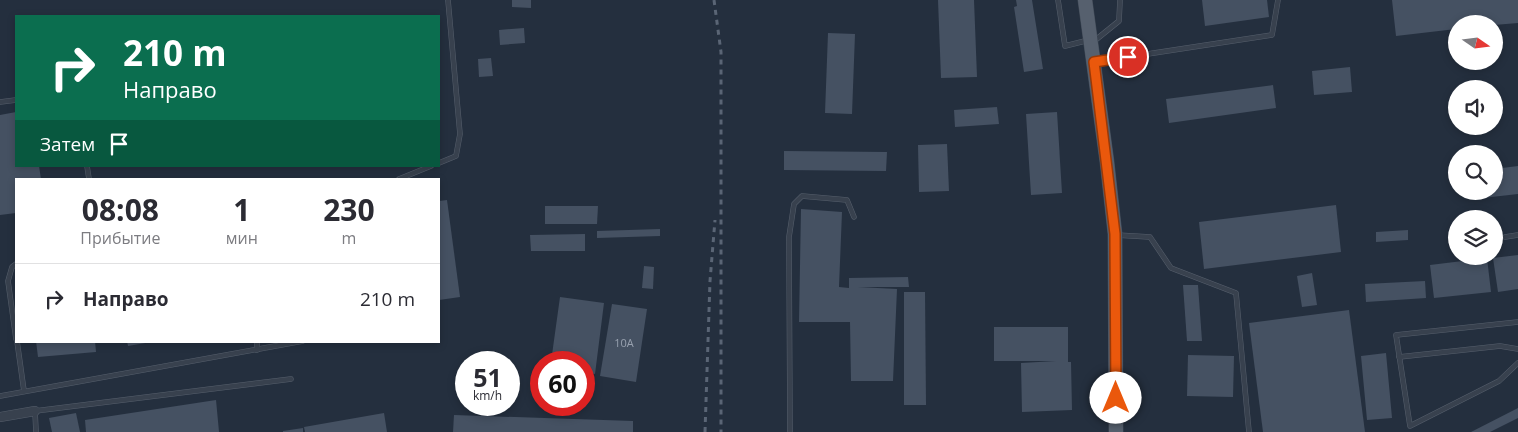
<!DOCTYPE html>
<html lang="ru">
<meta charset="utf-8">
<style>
body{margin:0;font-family:"Open Sans",sans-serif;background:#f2f2f3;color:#2b2b33;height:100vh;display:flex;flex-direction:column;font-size:19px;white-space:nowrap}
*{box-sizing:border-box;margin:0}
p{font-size:16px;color:#7c7c81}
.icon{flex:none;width:28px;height:28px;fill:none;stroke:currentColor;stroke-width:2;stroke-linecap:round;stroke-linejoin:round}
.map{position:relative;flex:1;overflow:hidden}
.sheet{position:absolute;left:15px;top:178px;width:425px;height:165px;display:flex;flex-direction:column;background:#fff;border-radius:0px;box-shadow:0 2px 8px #0003}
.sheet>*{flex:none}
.banner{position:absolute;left:15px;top:15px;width:425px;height:152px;border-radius:0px;box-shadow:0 2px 8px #0003;background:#0b6e4f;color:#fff;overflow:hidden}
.needle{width:32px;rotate:104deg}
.fabs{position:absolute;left:1448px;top:15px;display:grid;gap:10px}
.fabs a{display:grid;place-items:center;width:55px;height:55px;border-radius:50%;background:#fff;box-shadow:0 2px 8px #0003;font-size:25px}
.speed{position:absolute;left:455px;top:351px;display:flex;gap:10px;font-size:25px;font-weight:700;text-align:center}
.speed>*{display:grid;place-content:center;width:65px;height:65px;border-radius:50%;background:#fff;box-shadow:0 2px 8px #0003;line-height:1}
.speed small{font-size:12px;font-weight:400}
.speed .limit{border:8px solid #d22;background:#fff;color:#111}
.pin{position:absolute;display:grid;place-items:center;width:42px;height:42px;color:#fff;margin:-21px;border:2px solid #fff;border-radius:50%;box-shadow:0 1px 5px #0007}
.me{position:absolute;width:55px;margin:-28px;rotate:0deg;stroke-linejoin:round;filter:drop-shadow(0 0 4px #0008)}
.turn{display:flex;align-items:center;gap:18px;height:105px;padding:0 25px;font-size:22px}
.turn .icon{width:65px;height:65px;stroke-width:2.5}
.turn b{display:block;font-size:35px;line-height:42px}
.then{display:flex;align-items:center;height:48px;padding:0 25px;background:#0003;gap:10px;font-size:19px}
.eta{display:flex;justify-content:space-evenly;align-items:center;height:85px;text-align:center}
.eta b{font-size:30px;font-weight:700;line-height:35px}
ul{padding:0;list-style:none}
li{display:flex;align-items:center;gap:15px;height:70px;padding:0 25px;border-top:1px solid #e1e1e2}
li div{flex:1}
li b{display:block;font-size:19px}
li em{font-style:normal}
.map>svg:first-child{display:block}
.building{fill:#455162}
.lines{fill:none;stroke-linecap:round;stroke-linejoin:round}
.lane-casing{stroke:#565f6c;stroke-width:5.5}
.street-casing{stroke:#565f6c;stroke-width:10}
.primary-casing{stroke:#414a57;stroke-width:15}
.lane{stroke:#38414e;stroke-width:4.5}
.street{stroke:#38414e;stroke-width:9}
.primary{stroke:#56606e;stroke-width:14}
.rail{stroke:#5a6575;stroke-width:3;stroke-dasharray:5 5;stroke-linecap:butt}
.route-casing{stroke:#983908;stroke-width:12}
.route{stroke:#ea580c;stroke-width:9}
.labels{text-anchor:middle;stroke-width:5;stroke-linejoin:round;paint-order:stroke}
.number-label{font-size:11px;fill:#98a1af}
</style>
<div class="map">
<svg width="1518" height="432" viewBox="0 0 1518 432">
<rect width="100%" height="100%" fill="#242f3e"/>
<g class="building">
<polygon points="512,0 531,0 531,8 512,7"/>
<polygon points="938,0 974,0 977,77 941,78"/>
<polygon points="1016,0 1032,0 1043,69 1024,72 1014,7 1017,6"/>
<polygon points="1202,0 1267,0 1269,17 1205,26"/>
<polygon points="1392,0 1518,0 1518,23 1494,25 1494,24 1456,24 1456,29 1396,36"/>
<polygon points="524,28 525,43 500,45 499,30"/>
<polygon points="828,33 855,34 852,114 825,113"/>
<polygon points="491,58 493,76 479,77 478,59"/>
<polygon points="1350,67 1352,92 1314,95 1312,71"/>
<polygon points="1273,85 1276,108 1169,123 1166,99"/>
<polygon points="997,107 999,124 955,127 954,110"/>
<polygon points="16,112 16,166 39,166 41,179 16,179 16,213 0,215 0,115"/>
<polygon points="1057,112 1062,193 1031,195 1026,114"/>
<polygon points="947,144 949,191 919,192 918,145"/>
<polygon points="784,151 887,152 886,171 784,170"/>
<polygon points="1518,166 1518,194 1474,199 1473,191 1494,191 1494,169"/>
<polygon points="447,200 460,297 439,300 439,201"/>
<polygon points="1336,205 1341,252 1204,269 1199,222"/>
<polygon points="545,206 598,206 597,224 545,224"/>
<polygon points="801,209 842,212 839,287 849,288 849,278 908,277 909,287 858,287 897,289 893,381 851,381 850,322 799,322"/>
<polygon points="660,229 660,236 597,238 597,231"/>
<polygon points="1408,230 1408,240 1376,242 1376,232"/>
<polygon points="585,234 585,251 531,251 530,235"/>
<polygon points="1518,255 1518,289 1498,292 1493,258"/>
<polygon points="1487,258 1491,292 1434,298 1430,265"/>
<polygon points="644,266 654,267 653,289 642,288"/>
<polygon points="1312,273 1317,305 1302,307 1297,276"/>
<polygon points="1425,281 1426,298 1366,302 1365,284"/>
<polygon points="1183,285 1198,285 1202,341 1187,341"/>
<polygon points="904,292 925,292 926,405 904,405"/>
<polygon points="560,297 604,303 595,374 584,372 584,362 551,362"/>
<polygon points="612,304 647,309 636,382 600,376"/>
<polygon points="1349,310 1365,432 1263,432 1249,323"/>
<polygon points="994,327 1068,327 1068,362 1071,362 1072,410 1022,412 1021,363 1056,361 994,361"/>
<polygon points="36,341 95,341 96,352 38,357"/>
<polygon points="127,341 151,341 151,342 128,346"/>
<polygon points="1386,353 1392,418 1367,420 1361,356"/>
<polygon points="1188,355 1234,356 1233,397 1187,396"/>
<polygon points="216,400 219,432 86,432 85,420"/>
<polygon points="1518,408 1518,418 1490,432 1471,432"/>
<polygon points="76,413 80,432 52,432 49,418"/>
<polygon points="384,413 387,432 305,432 304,427"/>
<polygon points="454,415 633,421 633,432 453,432"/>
<polygon points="303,428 303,432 283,432 283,431"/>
</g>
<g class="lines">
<defs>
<g id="lane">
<polyline points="1058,0 1065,46 1089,40"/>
<polyline points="1093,42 1119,21 1120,0"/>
<polyline points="1095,62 1272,35 1278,0"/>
<polyline points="0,102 16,100"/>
<polyline points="439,163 456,156 460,134 448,0"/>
<polyline points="87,166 89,179"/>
<polyline points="399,179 431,166"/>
<polyline points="1116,235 1150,237 1171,268 1236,293 1249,432"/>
<polyline points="1505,237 1518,235"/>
<polyline points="16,264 12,267 8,281 16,339"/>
<polyline points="1518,322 1396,335 1410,426 1499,381 1518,363"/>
<polyline points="17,341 24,391"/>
<polyline points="257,341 257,350"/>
<polyline points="1399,357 1500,346 1518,349"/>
<polyline points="0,396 303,341"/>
<polyline points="36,432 35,411 291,379"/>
<polyline points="790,432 789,237 794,204 802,196 847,200 854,217"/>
</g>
<polyline id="street" points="0,417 35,411"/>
<polyline id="primary" points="1085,0 1107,162 1115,234 1116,432"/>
</defs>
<use href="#lane" class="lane-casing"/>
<use href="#street" class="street-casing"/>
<use href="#primary" class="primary-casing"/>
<use href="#lane" class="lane"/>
<use href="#street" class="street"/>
<use href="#primary" class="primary"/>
<g class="rail">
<polyline points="714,0 721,52 721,432"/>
<polyline points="705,432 710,281 715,220"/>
</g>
</g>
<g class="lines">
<defs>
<polyline id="route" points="1116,398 1115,234 1094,62 1128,57"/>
</defs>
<use href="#route" class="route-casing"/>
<use href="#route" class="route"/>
</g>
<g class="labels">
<g class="number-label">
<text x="624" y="347">10А</text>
</g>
</g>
</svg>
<div class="fabs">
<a><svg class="needle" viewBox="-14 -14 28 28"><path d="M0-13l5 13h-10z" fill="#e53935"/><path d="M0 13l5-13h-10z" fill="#7c7c81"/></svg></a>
<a><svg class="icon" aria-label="sound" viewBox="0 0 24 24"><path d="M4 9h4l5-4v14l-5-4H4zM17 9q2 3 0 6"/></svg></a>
<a><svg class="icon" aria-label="search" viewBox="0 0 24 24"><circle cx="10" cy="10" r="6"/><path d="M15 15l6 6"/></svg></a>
<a><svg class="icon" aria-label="layers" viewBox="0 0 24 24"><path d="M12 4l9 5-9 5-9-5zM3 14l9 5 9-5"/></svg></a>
</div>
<div class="speed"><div>51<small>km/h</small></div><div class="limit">60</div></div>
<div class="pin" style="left:1128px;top:57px;background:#d93025"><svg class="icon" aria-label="arrive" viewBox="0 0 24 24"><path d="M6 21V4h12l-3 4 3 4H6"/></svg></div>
<svg class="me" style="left:1116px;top:398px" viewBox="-20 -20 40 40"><circle r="19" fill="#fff"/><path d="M0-13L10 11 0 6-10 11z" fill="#ea580c"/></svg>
<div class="banner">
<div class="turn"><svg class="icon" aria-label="right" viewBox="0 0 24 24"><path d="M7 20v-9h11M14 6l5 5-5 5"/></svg><div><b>210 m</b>Направо</div></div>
<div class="then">Затем<svg class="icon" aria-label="arrive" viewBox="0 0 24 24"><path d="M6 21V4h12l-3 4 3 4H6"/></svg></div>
</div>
<section class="sheet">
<div class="eta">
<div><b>08:08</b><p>Прибытие</p></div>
<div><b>1</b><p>мин</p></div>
<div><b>230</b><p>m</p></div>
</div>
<ul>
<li><svg class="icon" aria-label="right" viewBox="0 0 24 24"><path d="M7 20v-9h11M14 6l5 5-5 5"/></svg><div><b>Направо</b></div><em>210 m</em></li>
</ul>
</section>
</div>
